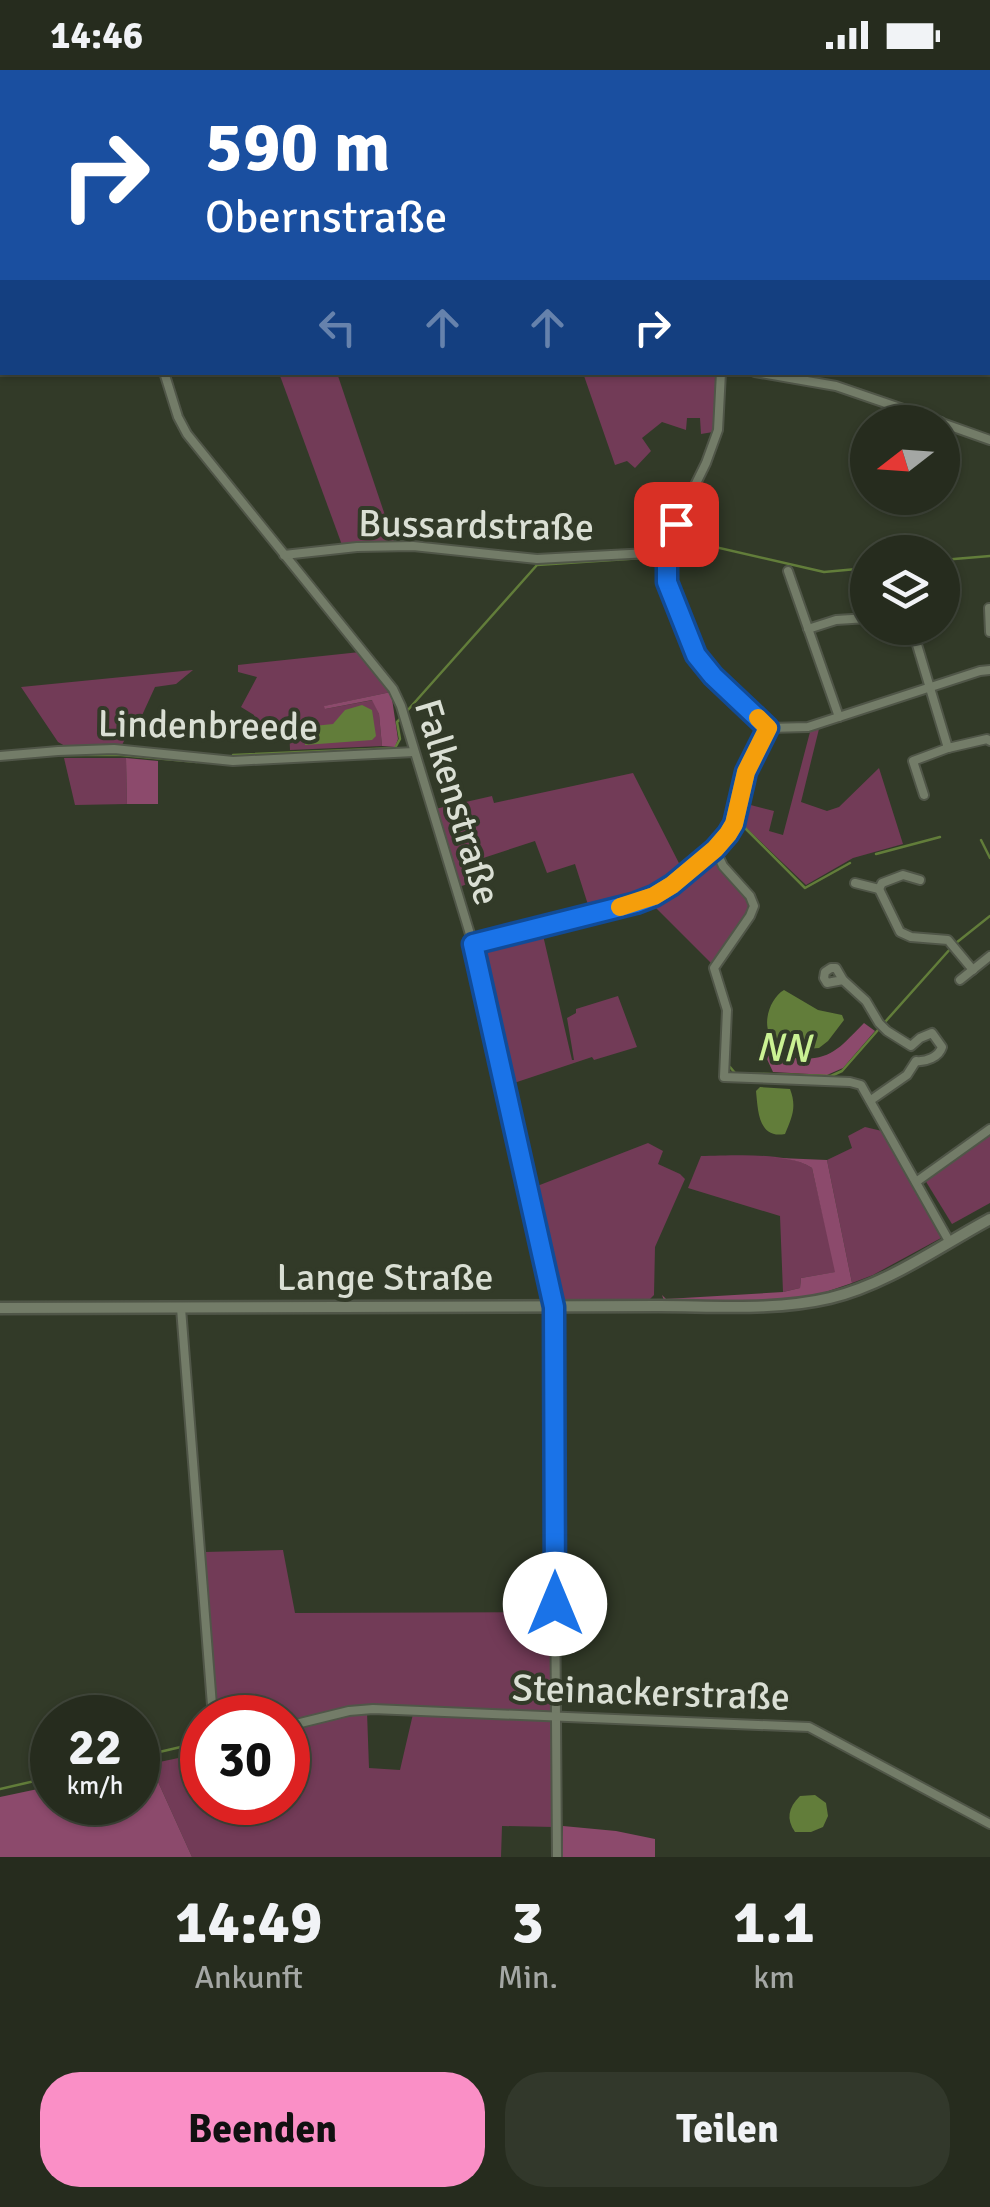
<!DOCTYPE html>
<html lang="de">
<meta charset="utf-8">
<style>
body{margin:0;font-family:Signika,sans-serif;background:#32382b;color:#f1f3f6;height:100vh;display:flex;flex-direction:column;font-size:38px;white-space:nowrap}
*{box-sizing:border-box;margin:0}
p{font-size:32px;color:#a4a7a4}
.icon{flex:none;width:55px;height:55px;fill:none;stroke:currentColor;stroke-width:2;stroke-linecap:round;stroke-linejoin:round}
.map{position:relative;height:1787px;overflow:hidden}
.drawer{display:flex;flex-direction:column;background:#262c1e;flex:1}
.drawer>*{flex:none}
.banner{position:absolute;left:0px;top:0px;width:990px;height:305px;box-shadow:0 2px 8px #0004,0 0 0 2px #42483c;background:#1a4fa0;color:#fff;overflow:hidden}
.needle{width:65px;rotate:253deg}
.fabs{position:absolute;left:850px;top:335px;display:grid;gap:20px}
.fabs a{display:grid;place-items:center;width:110px;height:110px;border-radius:50%;background:#262c1e;box-shadow:0 2px 8px #0004,0 0 0 2px #42483c;font-size:50px}
.speed{position:absolute;left:30px;top:1625px;display:flex;gap:20px;font-size:50px;font-weight:700;text-align:center}
.speed>*{display:grid;place-content:center;width:130px;height:130px;border-radius:50%;background:#262c1e;box-shadow:0 2px 8px #0004,0 0 0 2px #42483c;line-height:1}
.speed small{font-size:25px;font-weight:400}
.speed .limit{border:15px solid #d22;background:#fff;color:#111}
.pin{position:absolute;display:grid;place-items:center;width:85px;height:85px;color:#fff;margin:-42px;border-radius:20px;box-shadow:0 5px 15px #0006}
.me{position:absolute;width:110px;margin:-55px;rotate:0deg;stroke-linejoin:round;filter:drop-shadow(0 0 8px #0008)}
.turn{display:flex;align-items:center;gap:35px;height:210px;padding:0 40px;font-size:45px}
.turn .icon{width:130px;height:130px;stroke-width:2.5}
.turn b{display:block;font-size:70px;line-height:85px}
.lanes{display:flex;align-items:center;height:95px;padding:0 40px;background:#0003;justify-content:center;gap:50px;direction:ltr}
.lanes .off{opacity:.35}
.eta{display:flex;justify-content:space-evenly;align-items:center;height:170px;text-align:center}
.eta b{font-size:60px;font-weight:800;line-height:70px}
.primary-button{display:flex;gap:20px;margin-top:auto;padding:20px 40px}
.primary-button a{flex:1;height:115px;border-radius:40px;background:#fa8fc6;color:#111;font-size:40px;font-weight:800;line-height:115px;text-align:center}
.primary-button a+a{background:#32382b;color:#f1f3f6}
.status{display:flex;justify-content:space-between;align-items:center;height:70px;padding:0 50px;background:#262c1e;direction:ltr}
.status svg{height:28px;fill:currentColor}
.map>svg:first-child{display:block}
.green{fill:#723b57}
.forest{fill:#8c4a6c}
.water{fill:#627d3a}
.lines{fill:none;stroke-linecap:round;stroke-linejoin:round}
.stream{stroke:#627d3a;stroke-width:2.5}
.street-casing{stroke:#505648;stroke-width:12}
.secondary-casing{stroke:#505648;stroke-width:15}
.street{stroke:#737c68;stroke-width:8}
.secondary{stroke:#737c68;stroke-width:10}
.route-casing{stroke:#114b97;stroke-width:25}
.route{stroke:#1a73e8;stroke-width:18}
.slow{stroke:#f59e0b;stroke-width:18}
.labels{text-anchor:middle;stroke-width:8;stroke-linejoin:round;paint-order:stroke}
.street-label{font-size:38px;fill:#dadfd4;stroke:#323a28}
.water-label{font-size:40px;font-style:italic;fill:#caf293;stroke:#323a28}
</style>
<div class="status"><b>14:46</b><svg viewBox="0 0 49 12"><path d="M0 12V9h3v3zM5 12V6h3v6zM10 12V3h3v9zM15 12V0h3v12zM26 1h20v11H26zM47 4h2v5h-2z"/></svg></div>
<div class="map">
<svg width="990" height="1787" viewBox="0 0 990 1787">
<rect width="100%" height="100%" fill="#323a28"/>
<g class="green">
<polygon points="279,303 337,303 394,472 342,475"/>
<polygon points="583,303 713,303 717,307 717,349 713,362 701,364 700,348 687,348 686,360 662,352 642,368 651,381 635,398 627,391 615,395"/>
<polygon points="360,582 391,622 325,636 325,639 373,630 379,644 382,676 290,680 289,654 257,656 254,645 241,637 257,607 238,602 238,595"/>
<polygon points="193,600 176,614 155,617 133,665 127,665 121,677 65,676 58,672 21,617"/>
<polygon points="819,659 801,732 827,741 839,737 879,698 903,774 853,788 806,815 738,750 743,733 774,741 769,761 783,765 810,662"/>
<polygon points="64,688 126,688 127,734 75,735"/>
<path d="M633,703L683,801C656,825 625,832 590,841L575,794L547,803L535,771L468,793L473,812L459,817L435,739L492,726L494,733Z"/>
<polygon points="707,789 714,790 749,829 750,836 748,845 712,894 650,832 675,818"/>
<polygon points="542,861 572,990 574,990 567,948 576,943 576,939 618,926 637,977 594,990 592,987 508,1015 479,886 485,876"/>
<polygon points="865,1057 882,1061 941,1168 873,1205 852,1213 827,1090 852,1078 848,1066"/>
<polygon points="990,1063 990,1133 952,1154 925,1110"/>
<polygon points="648,1073 663,1081 658,1094 680,1104 685,1109 655,1177 654,1225 650,1229 565,1230 556,1220 532,1118"/>
<path d="M701,1086C731,1086 788,1081 812,1098L836,1202L801,1208L800,1218L783,1222L780,1146L688,1118Z"/>
<polygon points="283,1480 295,1543 553,1542 553,1639 549,1643 368,1637 288,1653 288,1648 216,1647 204,1482"/>
<polygon points="367,1642 369,1698 400,1700 413,1644 553,1648 554,1757 502,1756 501,1787 192,1787 150,1694 202,1683 202,1732 288,1732 288,1660 347,1644"/>
</g>
<g class="forest">
<polygon points="391,622 398,669 395,677 382,676 379,644 372,630 325,639 324,636"/>
<polygon points="126,688 158,691 158,734 127,734"/>
<path d="M864,953L875,961L843,998L827,1005L773,1002L761,976L765,975C773,985 782,986 794,988C831,992 840,977 864,953Z"/>
<path d="M757,1087L827,1090L852,1213L805,1229L784,1232L665,1233L662,1225L666,1229L783,1222L800,1218L801,1208L835,1202L812,1098C796,1087 775,1088 757,1087Z"/>
<polygon points="150,1694 192,1787 0,1787 0,1727 52,1716 52,1732 138,1732 138,1697"/>
<polygon points="563,1756 616,1761 655,1769 655,1787 562,1787"/>
</g>
<g class="water">
<polygon points="362,635 372,640 376,666 372,670 305,675 304,657 333,654 345,640"/>
<path d="M784,920L818,940L842,945L844,950L828,971L819,978C807,979 790,980 779,974C758,963 768,929 784,920Z"/>
<path d="M760,1017L790,1019C797,1037 792,1047 785,1064C758,1069 758,1040 756,1021Z"/>
<path d="M815,1725L826,1733L828,1746L823,1757L811,1762H795C786,1749 788,1738 800,1726Z"/>
</g>
<g class="lines">
<g class="stream">
<polyline points="157,0 163,2"/>
<polyline points="581,0 581,2"/>
<polyline points="648,0 651,2"/>
<polyline points="719,0 719,2"/>
<polyline points="756,0 757,2"/>
<polyline points="87,2 101,0"/>
<polyline points="175,2 183,0"/>
<polyline points="0,35 2,36"/>
<polyline points="0,43 2,41"/>
<polyline points="988,123 990,125"/>
<polyline points="676,468 824,502 868,498"/>
<polyline points="942,490 990,486"/>
<polyline points="407,641 537,495 658,487"/>
<polyline points="61,685 121,685 197,692"/>
<polyline points="233,685 395,678 400,669 397,652 401,648"/>
<polyline points="739,752 805,818 850,793"/>
<polyline points="981,770 990,788"/>
<polyline points="876,784 940,767"/>
<polyline points="956,873 990,846"/>
<polyline points="885,952 951,878"/>
<polyline points="730,997 735,1003 831,1006 842,1001 878,960"/>
<polyline points="138,1687 202,1672"/>
<polyline points="0,1719 52,1707"/>
</g>
<defs>
<g id="street">
<polyline points="421,0 421,2"/>
<polyline points="678,0 678,2"/>
<polyline points="127,2 127,0"/>
<polyline points="988,178 990,179"/>
<polyline points="0,264 2,263"/>
<polyline points="164,302 178,347 187,364 393,619 401,636 473,874 553,1237 557,1787"/>
<polyline points="721,302 718,360 706,393 676,454 667,482 667,512 696,585 713,606 768,658"/>
<polyline points="755,302 836,316 941,352"/>
<polyline points="942,353 990,370"/>
<polyline points="284,485 357,477 413,476 537,489 667,482"/>
<polyline points="788,501 839,647"/>
<polyline points="989,538 990,562"/>
<polyline points="912,558 948,678 913,691 924,725"/>
<polyline points="808,559 836,550 868,548"/>
<polyline points="768,658 808,657 980,601 990,600"/>
<polyline points="948,678 987,669 990,671"/>
<polyline points="0,686 58,681 114,679 233,691 414,682"/>
<polyline points="715,779 723,796 750,826 754,836 750,846 714,898 727,940 724,1007 850,1012 861,1015 949,1171"/>
<polyline points="855,813 879,819 882,813 903,805 920,810"/>
<polyline points="879,819 900,862 911,867 948,870 973,900"/>
<path d="M473,874L636,833C662,823 723,780 734,755C741,738 741,718 747,701C752,686 761,672 768,658"/>
<path d="M843,910L827,913L824,908L825,902L831,898H836L843,910L866,931L879,953L887,961L911,976L920,968L932,963L942,977C939,987 926,992 916,991L907,1005L871,1030"/>
<polyline points="960,910 990,886"/>
<polyline points="916,1112 990,1059"/>
<polyline points="181,1238 213,1648"/>
<polyline points="288,1656 349,1641 373,1639 809,1657 990,1754"/>
</g>
<path id="secondary" d="M0,1238L659,1236C715,1236 775,1241 830,1228C886,1215 940,1176 990,1149"/>
</defs>
<use href="#street" class="street-casing"/>
<use href="#secondary" class="secondary-casing"/>
<use href="#street" class="street"/>
<use href="#secondary" class="secondary"/>
</g>
<g class="lines">
<defs>
<polyline id="route" points="555,1534 554,1237 473,874 636,833 654,826 672,815 715,779 728,764 734,754 746,702 768,658 713,606 696,585 667,512 667,482 676,454"/>
</defs>
<use href="#route" class="route-casing"/>
<use href="#route" class="route"/>
<polyline class="slow" points="620,837 654,826 672,815 715,779 728,764 734,754 746,702 768,658 758,648"/>
</g>
<g class="labels">
<g class="street-label">
<text transform="translate(476 455) rotate(1)" y="13">Bussardstraße</text>
<text transform="translate(208 655) rotate(1)" y="13">Lindenbreede</text>
<text transform="translate(458 732) rotate(73)" y="13">Falkenstraße</text>
<text x="385" y="1220">Lange Straße</text>
<text transform="translate(651 1622) rotate(2)" y="13">Steinackerstraße</text>
</g>
<g class="water-label">
<text transform="translate(783 977) rotate(2)" y="14">NN</text>
</g>
</g>
</svg>
<div class="fabs">
<a><svg class="needle" viewBox="-14 -14 28 28"><path d="M0-13l5 13h-10z" fill="#e53935"/><path d="M0 13l5-13h-10z" fill="#a4a7a4"/></svg></a>
<a><svg class="icon" aria-label="layers" viewBox="0 0 24 24"><path d="M12 4l9 5-9 5-9-5zM3 14l9 5 9-5"/></svg></a>
</div>
<div class="speed"><div>22<small>km/h</small></div><div class="limit">30</div></div>
<div class="pin" style="left:676px;top:454px;background:#d93025"><svg class="icon" aria-label="arrive" viewBox="0 0 24 24"><path d="M6 21V4h12l-3 4 3 4H6"/></svg></div>
<svg class="me" style="left:555px;top:1534px" viewBox="-20 -20 40 40"><circle r="19" fill="#fff"/><path d="M0-13L10 11 0 6-10 11z" fill="#1a73e8"/></svg>
<div class="banner">
<div class="turn"><svg class="icon" aria-label="right" viewBox="0 0 24 24"><path d="M7 20v-9h11M14 6l5 5-5 5"/></svg><div><b>590 m</b>Obernstraße</div></div>
<div class="lanes"><svg class="icon off" aria-label="left" viewBox="0 0 24 24"><path d="M17 20v-9H6M10 6l-5 5 5 5"/></svg><svg class="icon off" aria-label="ahead" viewBox="0 0 24 24"><path d="M12 20V5M6 11l6-6 6 6"/></svg><svg class="icon off" aria-label="ahead" viewBox="0 0 24 24"><path d="M12 20V5M6 11l6-6 6 6"/></svg><svg class="icon" aria-label="right" viewBox="0 0 24 24"><path d="M7 20v-9h11M14 6l5 5-5 5"/></svg></div>
</div>
</div>
<section class="drawer">
<div class="eta">
<div><b>14:49</b><p>Ankunft</p></div>
<div><b>3</b><p>Min.</p></div>
<div><b>1.1</b><p>km</p></div>
</div>
<div class="primary-button"><a>Beenden</a><a>Teilen</a></div>
</section>
